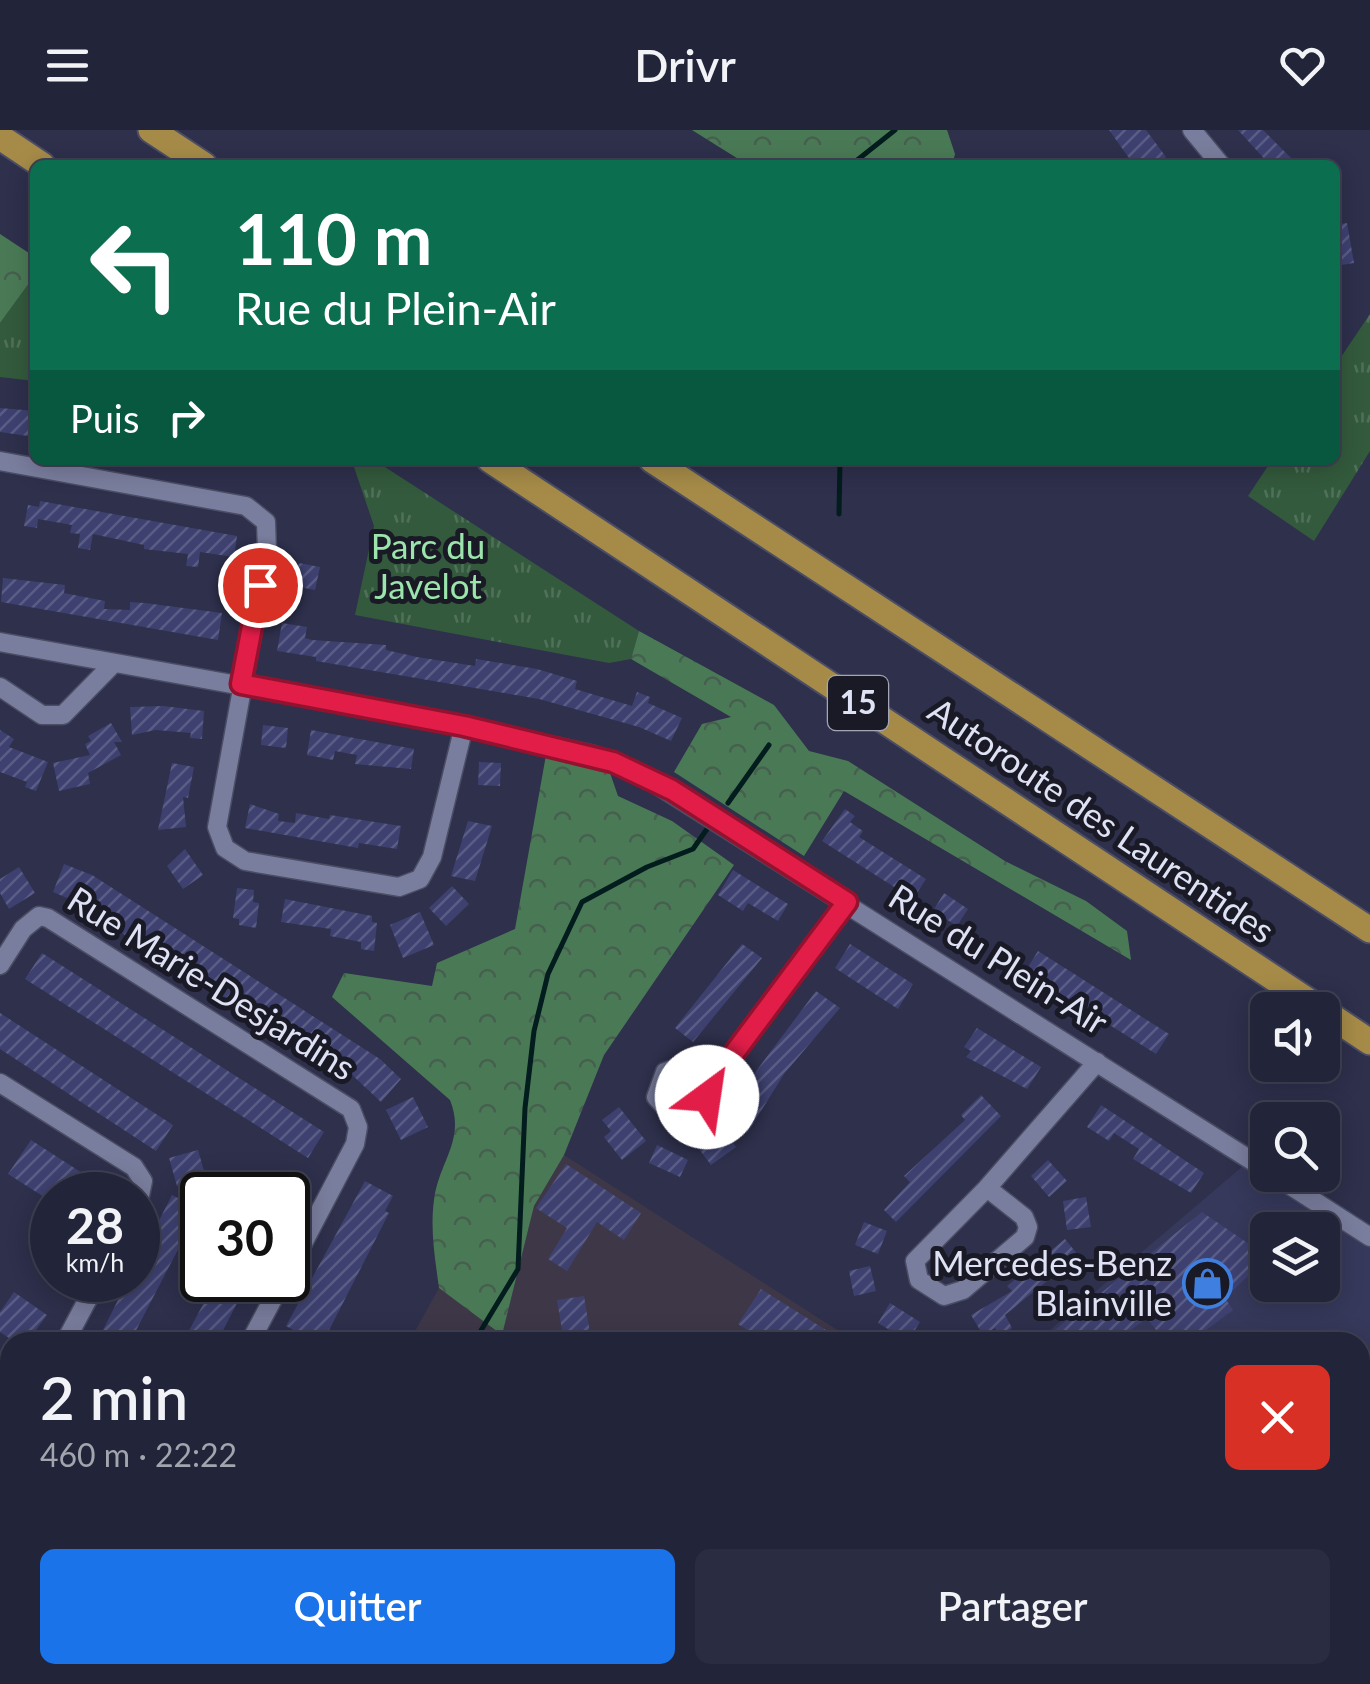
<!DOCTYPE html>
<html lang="fr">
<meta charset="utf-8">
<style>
body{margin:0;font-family:Lato,sans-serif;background:#2a2c41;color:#f1f3f6;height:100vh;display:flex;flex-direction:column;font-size:38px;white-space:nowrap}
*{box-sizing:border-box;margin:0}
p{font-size:32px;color:#a2a4ae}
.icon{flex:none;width:55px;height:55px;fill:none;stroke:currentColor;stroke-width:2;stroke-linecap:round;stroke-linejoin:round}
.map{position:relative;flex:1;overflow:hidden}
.panel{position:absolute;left:0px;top:1202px;width:1370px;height:352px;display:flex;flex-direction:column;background:#222439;border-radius:30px 30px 0 0;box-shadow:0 5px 25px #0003,0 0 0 2px #3f4153}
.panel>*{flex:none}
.hud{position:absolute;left:30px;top:30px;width:1310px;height:305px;border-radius:15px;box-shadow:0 5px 25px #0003,0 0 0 2px #3f4153;background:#0b6e4f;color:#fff;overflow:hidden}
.tools{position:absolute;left:1250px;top:862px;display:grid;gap:20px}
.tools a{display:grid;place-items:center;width:90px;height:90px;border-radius:15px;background:#222439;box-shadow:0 5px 25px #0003,0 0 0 2px #3f4153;font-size:50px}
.speed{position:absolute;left:30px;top:1042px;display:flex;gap:20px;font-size:50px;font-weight:700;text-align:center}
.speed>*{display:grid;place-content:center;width:130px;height:130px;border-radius:50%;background:#222439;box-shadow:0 5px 25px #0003,0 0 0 2px #3f4153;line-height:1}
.speed small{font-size:25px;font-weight:400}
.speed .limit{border:5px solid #111;border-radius:15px;background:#fff;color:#111}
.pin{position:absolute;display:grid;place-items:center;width:85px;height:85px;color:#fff;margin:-42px;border:5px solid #fff;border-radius:50%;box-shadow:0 2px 10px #0007}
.me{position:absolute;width:110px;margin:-55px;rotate:31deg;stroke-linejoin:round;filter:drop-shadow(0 0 8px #0008)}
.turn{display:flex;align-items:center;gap:35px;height:210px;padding:0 40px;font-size:45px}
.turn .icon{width:130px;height:130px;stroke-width:2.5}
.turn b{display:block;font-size:70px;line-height:85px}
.then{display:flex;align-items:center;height:95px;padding:0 40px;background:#0003;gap:20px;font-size:38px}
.round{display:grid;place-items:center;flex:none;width:105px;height:105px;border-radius:15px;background:#2a2c41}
.summary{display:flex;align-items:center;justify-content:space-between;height:170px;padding:0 40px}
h1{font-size:60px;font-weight:600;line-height:75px}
.primary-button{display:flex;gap:20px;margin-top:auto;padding:20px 40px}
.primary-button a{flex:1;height:115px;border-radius:15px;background:#1a73e8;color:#fff;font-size:40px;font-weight:600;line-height:115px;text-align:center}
.primary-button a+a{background:#2a2c41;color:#f1f3f6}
header{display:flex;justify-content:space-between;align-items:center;height:130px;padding:0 40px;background:#222439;font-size:45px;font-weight:600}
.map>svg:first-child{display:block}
.built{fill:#36395b;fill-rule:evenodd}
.industrial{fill:#3e3748}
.grass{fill:url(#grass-tufts)}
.forest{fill:url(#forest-crowns)}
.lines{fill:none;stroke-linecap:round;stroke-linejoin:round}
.stream{stroke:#031c1d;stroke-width:5}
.building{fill:url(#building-hatch)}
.minor-casing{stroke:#4b4d64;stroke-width:21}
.highway-casing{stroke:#4b4d64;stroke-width:29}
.minor{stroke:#7a7e9e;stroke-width:18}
.highway{stroke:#a68b48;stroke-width:25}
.route-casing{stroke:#92132f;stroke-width:25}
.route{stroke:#e11d48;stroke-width:18}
.labels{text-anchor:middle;stroke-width:10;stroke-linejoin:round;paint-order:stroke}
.shield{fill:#191a26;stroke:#a4a6b6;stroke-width:2.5}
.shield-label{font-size:32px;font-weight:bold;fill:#dfe2f4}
.park-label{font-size:35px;fill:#9be4ab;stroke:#191a26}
.street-label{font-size:35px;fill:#dfe2f4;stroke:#191a26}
.poi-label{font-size:35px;fill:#dfe2f4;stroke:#191a26;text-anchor:end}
</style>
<header><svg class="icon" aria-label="menu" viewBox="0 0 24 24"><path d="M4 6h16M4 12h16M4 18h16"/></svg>Drivr<svg class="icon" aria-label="heart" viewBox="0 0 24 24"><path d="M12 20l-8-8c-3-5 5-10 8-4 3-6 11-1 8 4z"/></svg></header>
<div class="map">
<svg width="1370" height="1554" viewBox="0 0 1370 1554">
<defs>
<pattern id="grass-tufts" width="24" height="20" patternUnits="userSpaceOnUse" patternTransform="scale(2.5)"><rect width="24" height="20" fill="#335a3c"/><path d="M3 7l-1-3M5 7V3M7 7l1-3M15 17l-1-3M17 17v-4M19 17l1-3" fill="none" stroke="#507159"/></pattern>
<pattern id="forest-crowns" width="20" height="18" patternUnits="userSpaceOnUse" patternTransform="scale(2.5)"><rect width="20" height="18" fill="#4a7a55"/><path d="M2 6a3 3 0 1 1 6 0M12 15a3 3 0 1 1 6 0" fill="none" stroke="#465f4f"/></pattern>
<pattern id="building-hatch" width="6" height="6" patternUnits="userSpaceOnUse" patternTransform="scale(2.5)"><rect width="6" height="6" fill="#3e4170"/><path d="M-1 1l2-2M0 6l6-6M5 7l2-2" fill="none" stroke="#595c85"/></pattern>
</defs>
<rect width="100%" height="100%" fill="#2e304c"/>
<g class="built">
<path d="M1243,1036L1370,1117V1375L1360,1382V1212H1036ZM1268,1100H1322V1155H1268Z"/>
<polygon points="1370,1433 1370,1554 1199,1554 1205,1545 1360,1545 1360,1439"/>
</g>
<g class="industrial">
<polygon points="564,1025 856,1212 409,1212 439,1158 502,1204 534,1076"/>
<polygon points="224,1545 1095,1545 1079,1554 237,1554"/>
</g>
<g class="grass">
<polygon points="35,145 35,251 0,247 0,193"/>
<polygon points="1370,184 1370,321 1314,411 1248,366 1272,330 1335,330 1335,236"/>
<polygon points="343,330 374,330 639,501 631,529 609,533 355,485 374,396 354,337"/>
</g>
<g class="forest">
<polygon points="692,0 947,0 955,24 952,35 748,35"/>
<polygon points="0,104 35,127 35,145 0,193"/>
<polygon points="639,501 774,575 809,621 848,631 1005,731 1086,771 1127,801 1131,830 844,661 804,726 674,642 702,594 731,587 631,529"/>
<path d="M546,625L609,640L618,666L672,691L734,735L604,925L564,1025L534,1076L502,1205L439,1158C435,1128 430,1100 434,1070C439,1031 466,1010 450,970L332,867L344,843L432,856L437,833L515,799Z"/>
</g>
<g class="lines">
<g class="stream">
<polyline points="851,35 895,0"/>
<polyline points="839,384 840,330"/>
<polyline points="728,673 769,615"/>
<polyline points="474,1212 518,1139 525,978 534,901 548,844 582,772 647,737 693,719 707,699"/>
<polyline points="239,1554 244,1545"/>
</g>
</g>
<g class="building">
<polygon points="1109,0 1146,0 1166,27 1155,35 1134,35"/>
<polygon points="1238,0 1263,0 1298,35 1270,35"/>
<polygon points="1347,93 1354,133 1335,136 1335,95"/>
<polygon points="0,278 35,281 35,307 0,302"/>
<polygon points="40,371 237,406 234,427 200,422 198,437 186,436 188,424 144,419 144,415 93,404 90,420 78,418 80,404 70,403 72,395 38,389 37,398 24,396 28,375 39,377"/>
<polygon points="299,433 320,437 315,460 289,455"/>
<polygon points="3,448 65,455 64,463 105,471 104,479 130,480 130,472 145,473 222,483 218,510 1,472"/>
<polygon points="282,493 307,497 305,508 312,510 386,515 386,520 417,527 475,536 476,529 537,539 577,551 575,559 632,576 637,562 650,567 648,573 682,588 671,611 639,597 539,569 316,531 316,527 277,521"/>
<polygon points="163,576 204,581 202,609 190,608 191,603 156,600 132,605 130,577"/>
<polygon points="111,593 122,612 114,612 121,625 88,643 90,654 59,661 53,633 90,625 85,614 91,611 88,606"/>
<polygon points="263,595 288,598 286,618 261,615"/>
<polygon points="0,600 14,609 9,617 48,632 36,661 25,657 27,652 0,642"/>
<polygon points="311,600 414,619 411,639 355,634 357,625 335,621 333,630 307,625"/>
<polygon points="479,632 501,633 500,656 478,655"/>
<polygon points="172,633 194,637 188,668 183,667 186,697 158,700"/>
<polygon points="250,674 279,684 278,691 295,693 296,683 329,689 330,685 401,696 397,719 359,713 358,718 245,698"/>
<polygon points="845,679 855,686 850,692 863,701 859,707 926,749 913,769 822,711"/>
<polygon points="468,691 492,696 475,751 451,746"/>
<polygon points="185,719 203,745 183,759 167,736"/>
<polygon points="64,734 92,745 380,929 401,949 381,972 350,943 348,946 90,783 93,779 53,762"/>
<polygon points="19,737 35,763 9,779 0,763 0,749"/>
<polygon points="733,740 788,774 778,791 748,773 743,781 718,765"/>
<polygon points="452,756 469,774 446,796 429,778"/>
<polygon points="237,758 254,760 253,772 259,773 256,798 239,795 239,789 233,788"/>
<polygon points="944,763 968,779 957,796 933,781"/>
<polygon points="285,769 372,786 372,792 377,793 374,821 361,819 361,812 330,806 331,799 281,792"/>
<polygon points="420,782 434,815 403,828 390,795"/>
<polygon points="742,814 762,828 693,912 675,898"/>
<polygon points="850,814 913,854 898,879 835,838"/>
<polygon points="1038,821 1169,904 1156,924 1025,842"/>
<polygon points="42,823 324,1002 308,1028 25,849"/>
<polygon points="816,861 840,878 784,944 748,1002 728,987 752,955 748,952"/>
<polygon points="0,883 173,995 156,1021 0,919"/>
<polygon points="977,898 1041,937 1027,959 966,927 971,921 964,917"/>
<polygon points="981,965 1001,986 896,1092 884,1080 910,1052 904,1046 965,990 961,985"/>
<polygon points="413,967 428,997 401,1010 386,980"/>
<polygon points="1101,975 1204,1043 1191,1063 1133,1029 1139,1019 1114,1003 1109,1011 1087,997"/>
<polygon points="619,977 646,1011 622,1030 604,1007 611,1001 602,990"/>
<polygon points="724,1001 736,1017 711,1035 699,1019"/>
<polygon points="31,1010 79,1041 115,1065 52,1065 52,1073 41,1065 8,1044"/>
<polygon points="657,1015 688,1030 680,1047 649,1033"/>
<polygon points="198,1020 206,1048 177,1056 169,1028"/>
<polygon points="1048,1030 1067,1051 1049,1067 1031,1046"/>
<polygon points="566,1034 641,1083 624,1110 597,1092 567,1141 548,1129 567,1098 536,1078"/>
<polygon points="365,1051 393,1066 385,1081 389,1083 323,1212 316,1212 286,1196"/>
<polygon points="172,1065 199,1079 130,1212 108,1212 99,1208 128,1150 138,1150 138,1132"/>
<polygon points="1086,1067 1091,1097 1067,1100 1063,1071"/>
<polygon points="1202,1082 1268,1127 1225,1168 1233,1180 1193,1210 1186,1200 1165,1212 1147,1188 1115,1212 1040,1212"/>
<polygon points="864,1092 887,1101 878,1124 855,1115"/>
<polygon points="1065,1109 1078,1125 1067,1134 1072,1140 1062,1149 1057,1143 1005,1185 1012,1198 1000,1206 995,1198 983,1205 971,1185 1012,1161 1007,1156"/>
<polygon points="870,1136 876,1161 854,1166 849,1141"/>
<polygon points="216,1150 249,1150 217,1212 183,1212"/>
<polygon points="761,1159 845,1212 766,1212 738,1194"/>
<polygon points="14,1162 47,1185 27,1212 15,1212 0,1202 0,1182"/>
<polygon points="584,1166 591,1209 564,1212 557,1170"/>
<polygon points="890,1173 920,1192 908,1211 878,1193"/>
</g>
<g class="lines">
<defs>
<g id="minor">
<polyline points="1192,0 1221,35"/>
<polyline points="0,331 246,376 266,392 267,421 217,697 225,718 245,731 399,757 420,749 432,727 464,596"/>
<polyline points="0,512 464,596 594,625 632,639 1268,1041"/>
<polyline points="0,557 42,585 63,585 114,533"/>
<polyline points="0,835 23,799 39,786 48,788 351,979 358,997 355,1014 288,1142"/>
<polyline points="0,953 134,1037 143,1051 138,1075"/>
<polyline points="708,958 699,942 682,936 665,942 656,967 673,986 698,982 708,958 847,773"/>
<polyline points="1274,1045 1370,1107"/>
<polyline points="987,1058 1024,1087 1028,1097 1025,1107 963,1160 944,1166 919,1150 915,1131 987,1058 1097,932"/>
<polyline points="65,1212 98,1150"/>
<polyline points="250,1212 283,1150"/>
<polyline points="0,1237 10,1244"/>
<polyline points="1360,1402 1370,1394"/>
<polyline points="1360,1420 1370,1415"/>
<polyline points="0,1500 10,1507"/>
<polyline points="68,1545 78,1554"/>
<polyline points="1128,1554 1144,1545"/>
</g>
<g id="highway">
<polyline points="151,0 204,35"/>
<polyline points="0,7 42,35"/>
<polyline points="490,330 1322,880"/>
<polyline points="652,330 1370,800"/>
<polyline points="1322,880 1370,912"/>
</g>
</defs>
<use href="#minor" class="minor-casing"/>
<use href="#highway" class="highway-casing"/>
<use href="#minor" class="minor"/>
<use href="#highway" class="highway"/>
</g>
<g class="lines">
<defs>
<polyline id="route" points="260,455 241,554 464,596 613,632 672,660 847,772 708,958 707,967"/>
</defs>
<use href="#route" class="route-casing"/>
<use href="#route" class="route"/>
</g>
<defs>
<symbol id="shop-ring" viewBox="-11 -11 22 22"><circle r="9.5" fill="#191a26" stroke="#3f7fe0" stroke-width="1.5"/><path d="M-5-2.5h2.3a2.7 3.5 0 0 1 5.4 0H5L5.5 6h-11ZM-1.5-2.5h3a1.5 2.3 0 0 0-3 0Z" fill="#3f7fe0"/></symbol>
</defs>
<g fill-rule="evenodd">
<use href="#shop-ring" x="1180" y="1126" width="55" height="55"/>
</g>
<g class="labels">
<rect class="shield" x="828" y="546" width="60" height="54" rx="8"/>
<g class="shield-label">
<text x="858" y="584">15</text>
</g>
<g class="park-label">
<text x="428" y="429">Parc du<tspan x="428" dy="40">Javelot</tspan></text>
</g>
<g class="street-label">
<text transform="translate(1101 691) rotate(34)" y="12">Autoroute des Laurentides</text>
<text transform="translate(998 830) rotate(32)" y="12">Rue du Plein-Air</text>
<text transform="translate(211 854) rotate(32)" y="12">Rue Marie-Desjardins</text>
</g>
<g class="poi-label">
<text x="1172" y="1146">Mercedes-Benz<tspan x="1172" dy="40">Blainville</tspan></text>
</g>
</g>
</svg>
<div class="tools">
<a><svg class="icon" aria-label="sound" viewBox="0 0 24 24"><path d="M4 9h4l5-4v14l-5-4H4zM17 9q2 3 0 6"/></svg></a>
<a><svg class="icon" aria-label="search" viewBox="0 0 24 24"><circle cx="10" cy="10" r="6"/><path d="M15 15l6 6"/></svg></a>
<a><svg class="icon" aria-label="layers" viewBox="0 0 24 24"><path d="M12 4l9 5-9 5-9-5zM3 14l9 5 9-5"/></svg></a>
</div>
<div class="speed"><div>28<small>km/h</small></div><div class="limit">30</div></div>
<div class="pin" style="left:260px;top:455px;background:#d93025"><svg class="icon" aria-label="arrive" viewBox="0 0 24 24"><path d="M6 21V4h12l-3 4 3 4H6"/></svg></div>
<svg class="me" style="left:707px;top:967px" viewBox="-20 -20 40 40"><circle r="19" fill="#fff"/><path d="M0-13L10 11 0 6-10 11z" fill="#e11d48"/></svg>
<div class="hud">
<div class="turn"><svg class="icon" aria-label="left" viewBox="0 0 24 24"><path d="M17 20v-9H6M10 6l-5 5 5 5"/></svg><div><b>110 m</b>Rue du Plein-Air</div></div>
<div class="then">Puis<svg class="icon" aria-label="right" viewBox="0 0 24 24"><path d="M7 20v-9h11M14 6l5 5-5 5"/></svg></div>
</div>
<section class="panel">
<div class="summary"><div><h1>2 min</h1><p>460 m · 22:22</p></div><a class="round" style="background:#d93025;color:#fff"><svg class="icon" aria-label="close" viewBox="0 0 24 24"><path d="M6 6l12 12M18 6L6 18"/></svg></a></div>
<div class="primary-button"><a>Quitter</a><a>Partager</a></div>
</section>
</div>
